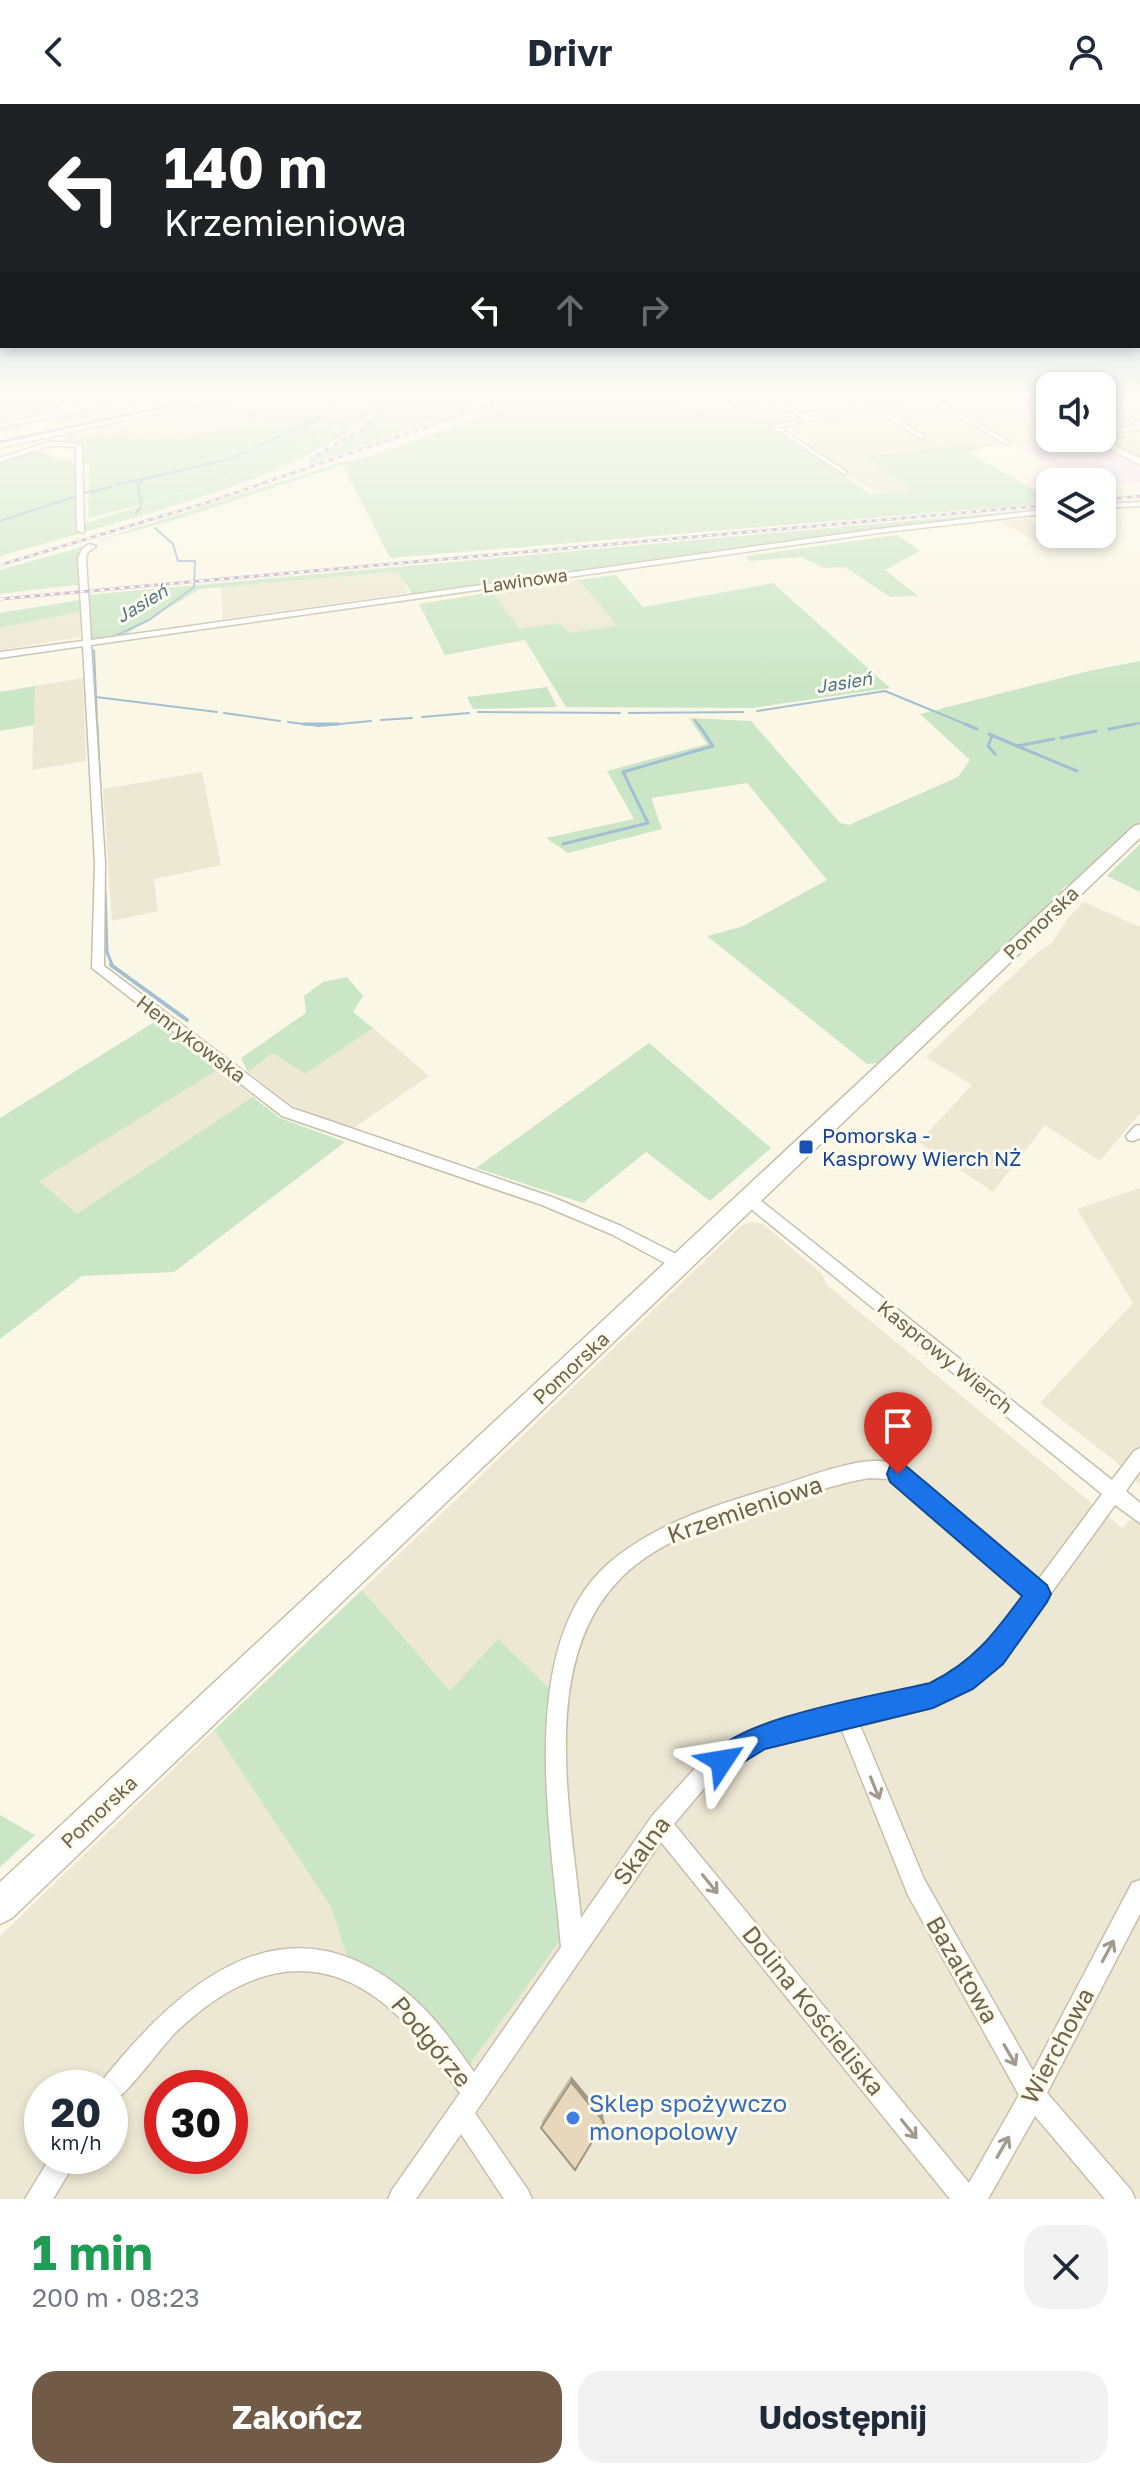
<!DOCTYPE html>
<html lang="pl">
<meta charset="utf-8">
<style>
body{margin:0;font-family:"Golos Text",sans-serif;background:#f2f2f3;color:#1f2937;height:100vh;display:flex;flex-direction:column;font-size:30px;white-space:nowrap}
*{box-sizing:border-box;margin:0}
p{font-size:26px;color:#747a83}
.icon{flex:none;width:44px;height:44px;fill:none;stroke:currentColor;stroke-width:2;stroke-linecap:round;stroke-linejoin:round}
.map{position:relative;height:2095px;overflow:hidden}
.side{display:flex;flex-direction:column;background:#fff;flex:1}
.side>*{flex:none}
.banner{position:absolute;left:0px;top:0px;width:1140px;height:244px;box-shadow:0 4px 12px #0003;background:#202124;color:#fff;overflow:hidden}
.fabs{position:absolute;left:1036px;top:268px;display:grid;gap:16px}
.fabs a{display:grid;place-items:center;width:80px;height:80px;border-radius:16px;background:#fff;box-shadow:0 4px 12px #0003;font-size:40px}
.speed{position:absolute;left:24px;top:1966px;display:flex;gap:16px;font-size:40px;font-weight:700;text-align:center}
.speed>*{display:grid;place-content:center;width:104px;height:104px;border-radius:50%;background:#fff;box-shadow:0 4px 12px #0003;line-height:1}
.speed small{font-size:20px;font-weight:400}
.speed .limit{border:12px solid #d22;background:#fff;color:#111}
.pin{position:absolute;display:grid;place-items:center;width:68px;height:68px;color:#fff;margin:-82px -34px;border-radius:50% 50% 50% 0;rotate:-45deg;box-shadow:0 0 8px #0007}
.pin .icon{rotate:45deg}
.me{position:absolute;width:88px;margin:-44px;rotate:57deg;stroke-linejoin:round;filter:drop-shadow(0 0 6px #0008)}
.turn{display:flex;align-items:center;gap:28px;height:168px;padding:0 32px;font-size:36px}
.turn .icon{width:104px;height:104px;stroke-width:2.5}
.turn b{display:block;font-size:56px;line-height:68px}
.lanes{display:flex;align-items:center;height:76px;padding:0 32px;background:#0003;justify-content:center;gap:40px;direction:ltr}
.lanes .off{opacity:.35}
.round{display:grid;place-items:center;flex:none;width:84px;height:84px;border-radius:24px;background:#f2f2f3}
.summary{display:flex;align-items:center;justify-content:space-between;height:136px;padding:0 32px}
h1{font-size:48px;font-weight:700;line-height:60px;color:#1e9e55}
.cta{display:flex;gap:16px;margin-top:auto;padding:16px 32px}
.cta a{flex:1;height:92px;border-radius:24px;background:#715a46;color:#fff;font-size:32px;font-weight:700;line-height:92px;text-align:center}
.cta a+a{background:#f2f2f3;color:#1f2937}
header{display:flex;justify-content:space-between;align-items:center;height:104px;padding:0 32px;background:#fff;font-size:36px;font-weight:700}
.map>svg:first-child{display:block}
.residential{fill:#ede8d3;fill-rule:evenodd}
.industrial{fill:#eae8e0}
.education{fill:#f4e3f6}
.green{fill:#cbe6c6}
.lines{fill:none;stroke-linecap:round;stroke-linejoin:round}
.stream-far2{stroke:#a4bfd2;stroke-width:2}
.stream-far1{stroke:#a4bfd2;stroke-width:3}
.stream{stroke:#a4bfd2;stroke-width:4}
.street-casing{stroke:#c7bfac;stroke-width:3}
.secondary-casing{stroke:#c8bea8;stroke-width:3}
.street{fill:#fff;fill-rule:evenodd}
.secondary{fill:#fff;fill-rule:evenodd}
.tram{stroke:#bca6c2;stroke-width:2}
.rail-casing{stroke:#bca6c2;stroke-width:3}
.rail{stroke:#fdfbec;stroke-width:2;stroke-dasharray:5;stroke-linecap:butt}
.wall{fill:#c7baa2}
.shaded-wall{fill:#a29784}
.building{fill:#e7d8bc;stroke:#a29784;stroke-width:2}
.oneway{stroke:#a29a8c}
.route{fill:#1a73e8;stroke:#114b97;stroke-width:2}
.transit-dot{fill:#1a4fb4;stroke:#fdfbec;stroke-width:3}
.shop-dot{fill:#3f7fe0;stroke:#fdfbec;stroke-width:3}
.labels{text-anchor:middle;stroke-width:6;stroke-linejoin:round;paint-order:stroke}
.far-street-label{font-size:18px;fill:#70634e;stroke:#fdfbec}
.far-water-label{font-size:18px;font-style:italic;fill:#51748e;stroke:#fdfbec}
.street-label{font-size:20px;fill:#70634e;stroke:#fdfbec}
.transit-label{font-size:20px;fill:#164399;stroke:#fdfbec;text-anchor:start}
.near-street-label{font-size:24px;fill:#70634e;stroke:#fdfbec}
.near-shop-label{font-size:24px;fill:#366cbe;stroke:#fdfbec;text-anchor:start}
</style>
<header><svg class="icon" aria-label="back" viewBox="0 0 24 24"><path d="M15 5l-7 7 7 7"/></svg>Drivr<svg class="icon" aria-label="person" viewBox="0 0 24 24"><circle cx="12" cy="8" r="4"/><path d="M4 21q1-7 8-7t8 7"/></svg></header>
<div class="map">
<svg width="1140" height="2095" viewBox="0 0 1140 2095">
<rect width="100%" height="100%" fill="#faf7e6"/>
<g class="residential">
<polygon points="0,289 193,289 113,306 105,302 28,319 30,322 0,329"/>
<polygon points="264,289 360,305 347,316 296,307 278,311 214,300"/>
<polygon points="687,289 1000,289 1050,315 1050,334 1087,334 1094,337 1059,342 1052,338 1018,343 1013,340 981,344 971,339 913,387 877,391 785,321 789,318 671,302"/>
<polygon points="1102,289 1140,289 1140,354 1101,334"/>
<polygon points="154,314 219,326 179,335 142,336 110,330 81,337 66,334"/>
<polygon points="1027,414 1050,430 1061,434 1036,438 1001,418"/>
<polygon points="398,468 409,489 223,515 221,483"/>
<polygon points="578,476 617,521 568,529 560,519 519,526 493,488"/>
<polygon points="81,507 80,533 0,546 0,524"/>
<polygon points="83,574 86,657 32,666 35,582"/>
<polygon points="202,668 221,761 154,775 158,807 112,817 103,685"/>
<polygon points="1084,798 1140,823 1140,1009 1100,1057 1045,1021 993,1088 919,1038 972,981 926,953 1039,847 1051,840 1068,814"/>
<polygon points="373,924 429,972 352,1025 292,1001 248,968 273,949 305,970"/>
<polygon points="220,964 253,993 77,1111 38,1077"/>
<polygon points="1140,1084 1140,1381 1115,1357 1040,1299 1133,1199 1077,1105"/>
<path d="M752,1118L763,1120L821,1169L828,1182L1122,1424L1140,1407V2095H0V1832L214,1626L331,1803L348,1856L414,1897L470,1960L450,1587L362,1486L742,1121ZM42,1984H110V2052H42ZM162,1984H230V2052H162Z"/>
</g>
<polygon class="industrial" points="198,305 265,316 219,326 154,314"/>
<polygon class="education" points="1094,337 1140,362 1140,378 1102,381 1102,378 1085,378 1018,343"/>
<g class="green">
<polygon points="0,289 45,296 63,304 45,297 60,307 0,299"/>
<path d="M194,289H206L64,318L51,317L62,313L49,315L66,309L72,312L69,309L85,305L111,308L89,304L104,301L114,306L150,298L144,293C163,289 174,293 194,289Z"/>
<path d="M395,289C332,353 243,380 160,406C107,422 53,437 0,452V357L33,346L74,359L80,416L83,420L225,375L294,347L335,327L383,290Z"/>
<polygon points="406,289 510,289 314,359 307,358 363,327"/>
<polygon points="545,289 687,289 672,302 788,318 771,323 871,391 912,386 866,353 971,339 982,345 967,348 1050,395 1050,399 390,454 343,361 175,416 96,437 338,359 372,352"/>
<path d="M243,293L216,300L278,311L296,307L347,316C283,361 165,396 88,414L89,360H81L82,342L65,336V331L74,328L78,331L69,334L81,337L110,330L142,336L179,335L263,316L198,305L147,315L142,314Z"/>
<polygon points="1050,404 1050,406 885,425 413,491 397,468 200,485 129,528 131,531 94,536 89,534 89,506 0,524 0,509 86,495 86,491"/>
<polygon points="897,431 920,447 885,466 918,492 890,493 845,463 824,464 801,453 749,457 746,452"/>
<polygon points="85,442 80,450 83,480 0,490 0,466"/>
<polygon points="616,471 643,503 773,479 890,584 752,604 566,603 525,536 445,551 419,500 493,488 519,525 560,519 569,529 617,521 578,476"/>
<polygon points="1140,557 1140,719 1088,768 1062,785 1058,796 884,959 867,960 707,832 741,823 827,776 747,679 651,694 662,725 568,749 546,734 634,715 607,667 707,640 689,614 751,617 840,719 849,721 958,673 970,656 920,610 1089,567"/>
<polygon points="35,582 34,621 0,627 0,588"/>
<polygon points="547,583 557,603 473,605 467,593"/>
<polygon points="1140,740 1140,788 1107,772"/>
<polygon points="347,873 363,892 353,908 373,924 305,970 273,949 248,968 241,954 306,909 304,892 323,878"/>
<polygon points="156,917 220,964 39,1077 77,1110 253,993 280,1014 345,1038 174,1168 82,1172 0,1235 0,1014"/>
<polygon points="649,939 771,1044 710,1097 646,1048 583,1099 476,1064"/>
<polygon points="362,1486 450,1587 498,1535 555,1590 567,1827 469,1961 414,1897 348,1856 331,1803 214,1626"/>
<polygon points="0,1711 35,1731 0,1763"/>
</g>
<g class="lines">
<g class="stream-far2">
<polyline points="116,381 230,355 319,314"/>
<polyline points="85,389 111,383"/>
<polyline points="141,401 138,381 144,375"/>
<polyline points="136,409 141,403"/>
<polyline points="0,417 74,393"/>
<polyline points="113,533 149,516 194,483 195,457 178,457 173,440 155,424"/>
<polyline points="94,546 96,593 217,608"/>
<polyline points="96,593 97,622"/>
<polyline points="757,607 885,587 970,622"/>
<polyline points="478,608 620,609"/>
<polyline points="224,609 280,617"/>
<polyline points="629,609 743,608"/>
<polyline points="422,613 469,609"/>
<polyline points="381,616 412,614"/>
<polyline points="695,616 699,622"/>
<polyline points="288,618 319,622 371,617"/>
<polyline points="1124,622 1140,619"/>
</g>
<g class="stream-far1">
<polyline points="97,620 100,686"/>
<polyline points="304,620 339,620"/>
<polyline points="965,620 977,625"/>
<polyline points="1109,625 1135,620"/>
<polyline points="989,630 1017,642 1054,635"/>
<polyline points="992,632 988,642 995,650"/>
<polyline points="1061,634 1096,627"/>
<polyline points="1017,642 1077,667"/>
<polyline points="563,740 648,719 623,668 713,642 698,620"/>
<polyline points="105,787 107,848 113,863"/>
</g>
<polyline class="stream" points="111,861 187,916"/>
<defs>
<g id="street">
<polygon points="8,289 56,296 71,305 150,289 162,289 0,324 0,320 48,310 0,302 0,298 54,309 66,307 52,298"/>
<polygon points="740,289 746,289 738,297 791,304 810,313 871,300 943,289 957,289 933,294 1011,339 1006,340 927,295 877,303 924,332 922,335 871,304 779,323 847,368 845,371 771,322 804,314 790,308 734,300 723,310 719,310"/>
<polygon points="848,289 865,289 892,294 889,296"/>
<polygon points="1102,301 1140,318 1140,325 1102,331 1102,327 1139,321 1102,305"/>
<polygon points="49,338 69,338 82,342 84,429 77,427 76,343 49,342 0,358 0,354"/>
<polygon points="1140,398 1140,402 1102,404 1102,400"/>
<polygon points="1050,405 1050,409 878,429 91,541 105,759 104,862 292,1004 552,1093 621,1122 686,1155 689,1160 686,1165 681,1167 676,1165 611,1130 542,1101 282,1012 92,864 95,759 83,542 0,554 0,548 83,537 78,454 82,445 89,440 96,442 88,448 86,454 91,536 878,425"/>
<polygon points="1140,1021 1140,1034 1133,1037 1128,1036 1126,1032 1135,1022"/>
<path d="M750,1090L755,1092L1112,1376L1134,1347L1140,1344V1367L1126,1387L1140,1399V1419L1115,1401L1001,1558L970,1583L940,1598L859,1619L924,1775L1033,1967L1132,1779L1140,1776V1810L1047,1989L1131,2086L1135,2095H1105L1035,2012L988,2095H950L661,1738L475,2009L528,2086L532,2095H504L461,2030L416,2095H388L392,2086L460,1989C440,1963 422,1935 398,1912C323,1840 246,1861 176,1928C160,1944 126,1993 110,1999V1984H99L101,1978C181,1878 285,1787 407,1889C434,1911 454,1940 474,1968L561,1843C552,1733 514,1541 609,1459C656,1419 715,1401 773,1384C803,1375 862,1350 890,1359C904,1362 916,1372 927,1380L1038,1476L1102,1390L745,1100L743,1096L745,1092ZM869,1374L889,1375L915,1392L1026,1491C994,1534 980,1557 931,1582L760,1623L697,1662L652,1712L581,1814C571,1710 538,1559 619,1476C655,1438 710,1421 759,1406C794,1395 833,1380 869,1374ZM841,1624L908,1791L1019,1991L969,2079L674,1720L711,1676L764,1642Z"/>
<polygon points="51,2052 79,2052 53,2095 25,2095"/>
</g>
<g id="secondary">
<polygon points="231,289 248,289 0,344 0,338"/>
<polygon points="315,289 374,289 370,292"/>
<polygon points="1003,289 1014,289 1050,307 1050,314"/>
<polygon points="1089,334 1101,334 1140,354 1140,361"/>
<polygon points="1140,720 1140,734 12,1814 0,1820 0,1778 1134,722"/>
</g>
</defs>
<use href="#street" class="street-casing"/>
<use href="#secondary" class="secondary-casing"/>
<use href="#street" class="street"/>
<use href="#secondary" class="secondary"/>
<polyline class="tram" points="0,338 231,289"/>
<defs>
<g id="rail">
<polyline points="312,354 361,326 403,289"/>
<polyline points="1102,396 1140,392"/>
<polyline points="0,461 209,398 524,289"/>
<polyline points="0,495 1050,401"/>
</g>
</defs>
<use href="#rail" class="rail-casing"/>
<use href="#rail" class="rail"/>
</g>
<polygon class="wall" points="571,1972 603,2011 541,2024 542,2017"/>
<polygon class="shaded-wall" points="571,1972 603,2011 604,2018 571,1978"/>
<polygon class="building" points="571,1978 604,2018 575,2066 541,2024"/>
<defs><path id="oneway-shaft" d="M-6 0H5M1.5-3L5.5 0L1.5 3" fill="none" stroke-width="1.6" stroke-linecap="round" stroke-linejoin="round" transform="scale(2)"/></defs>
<g class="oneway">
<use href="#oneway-shaft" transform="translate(875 1684) rotate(68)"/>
<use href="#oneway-shaft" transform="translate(710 1780) rotate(51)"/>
<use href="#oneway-shaft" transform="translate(1108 1847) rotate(-62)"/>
<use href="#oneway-shaft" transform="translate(1010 1951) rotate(60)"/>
<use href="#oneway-shaft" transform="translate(909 2025) rotate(51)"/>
<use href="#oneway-shaft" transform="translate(1003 2043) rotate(-60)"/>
</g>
<linearGradient id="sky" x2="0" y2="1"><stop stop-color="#97c0e5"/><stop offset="0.5" stop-color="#fdfbf4"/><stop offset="1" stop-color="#fdfbf4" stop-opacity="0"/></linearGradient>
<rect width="1140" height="582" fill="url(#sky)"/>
<path class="route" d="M898,1358L906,1362L1047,1481L1051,1490L1047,1498L1003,1560L973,1585L933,1604L765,1645L722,1671L713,1667L709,1657C726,1615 884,1590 930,1579C974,1557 994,1530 1022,1492L890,1378L887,1370L890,1362Z"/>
<rect class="transit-dot" x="798" y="1035" width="16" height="16" rx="4"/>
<circle class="shop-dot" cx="573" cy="2014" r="8"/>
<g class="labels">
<g class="far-street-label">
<text transform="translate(525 477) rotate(-8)" y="6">Lawinowa</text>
</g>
<g class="far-water-label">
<text transform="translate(142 500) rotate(-31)" y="6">Jasień</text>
<text transform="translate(844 579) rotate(-9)" y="6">Jasień</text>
</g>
<g class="street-label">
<text transform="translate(1041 819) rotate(-44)" y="7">Pomorska</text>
<text transform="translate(191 935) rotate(37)" y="7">Henrykowska</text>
<text transform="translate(945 1253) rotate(39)" y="7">Kasprowy Wierch</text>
<text transform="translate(571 1264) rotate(-43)" y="7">Pomorska</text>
<text transform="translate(99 1708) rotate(-43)" y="7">Pomorska</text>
</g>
<g class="transit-label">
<text x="822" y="1039">Pomorska -<tspan x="822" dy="23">Kasprowy Wierch NŻ</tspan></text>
</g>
<g class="near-street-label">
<text transform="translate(745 1406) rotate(-19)" y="8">Krzemieniowa</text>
<text transform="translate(642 1747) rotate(-54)" y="8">Skalna</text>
<text transform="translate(962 1866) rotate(60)" y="8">Bazaltowa</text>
<text transform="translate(813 1907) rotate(51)" y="8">Dolina Kościeliska</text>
<text transform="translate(431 1938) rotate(50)" y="8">Podgórze</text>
<text transform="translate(1058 1942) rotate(-62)" y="8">Wierchowa</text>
</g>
<g class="near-shop-label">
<text x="589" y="2008">Sklep spożywczo<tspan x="589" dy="28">monopolowy</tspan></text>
</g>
</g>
</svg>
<div class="fabs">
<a><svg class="icon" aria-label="sound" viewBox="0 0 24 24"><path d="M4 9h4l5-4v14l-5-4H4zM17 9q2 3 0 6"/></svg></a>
<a><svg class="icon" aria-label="layers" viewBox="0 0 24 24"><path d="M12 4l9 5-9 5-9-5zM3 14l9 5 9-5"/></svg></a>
</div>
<div class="speed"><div>20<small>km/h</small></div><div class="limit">30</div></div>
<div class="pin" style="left:898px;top:1370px;background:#d93025"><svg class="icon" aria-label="arrive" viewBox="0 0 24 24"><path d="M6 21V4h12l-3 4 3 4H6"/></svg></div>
<svg class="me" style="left:722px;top:1657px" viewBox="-20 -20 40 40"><path d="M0-17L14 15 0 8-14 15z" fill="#1a73e8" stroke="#fff" stroke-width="4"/></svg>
<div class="banner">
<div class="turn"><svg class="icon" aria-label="left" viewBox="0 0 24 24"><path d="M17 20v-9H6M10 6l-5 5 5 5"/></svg><div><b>140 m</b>Krzemieniowa</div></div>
<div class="lanes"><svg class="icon" aria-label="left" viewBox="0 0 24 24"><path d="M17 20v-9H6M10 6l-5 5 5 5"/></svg><svg class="icon off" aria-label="ahead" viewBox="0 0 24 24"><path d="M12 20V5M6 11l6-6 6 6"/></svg><svg class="icon off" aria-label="right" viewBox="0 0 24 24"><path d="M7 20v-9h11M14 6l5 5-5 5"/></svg></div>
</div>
</div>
<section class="side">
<div class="summary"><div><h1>1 min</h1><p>200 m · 08:23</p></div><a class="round"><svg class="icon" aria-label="close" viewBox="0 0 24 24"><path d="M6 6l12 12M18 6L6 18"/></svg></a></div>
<div class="cta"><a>Zakończ</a><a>Udostępnij</a></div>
</section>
